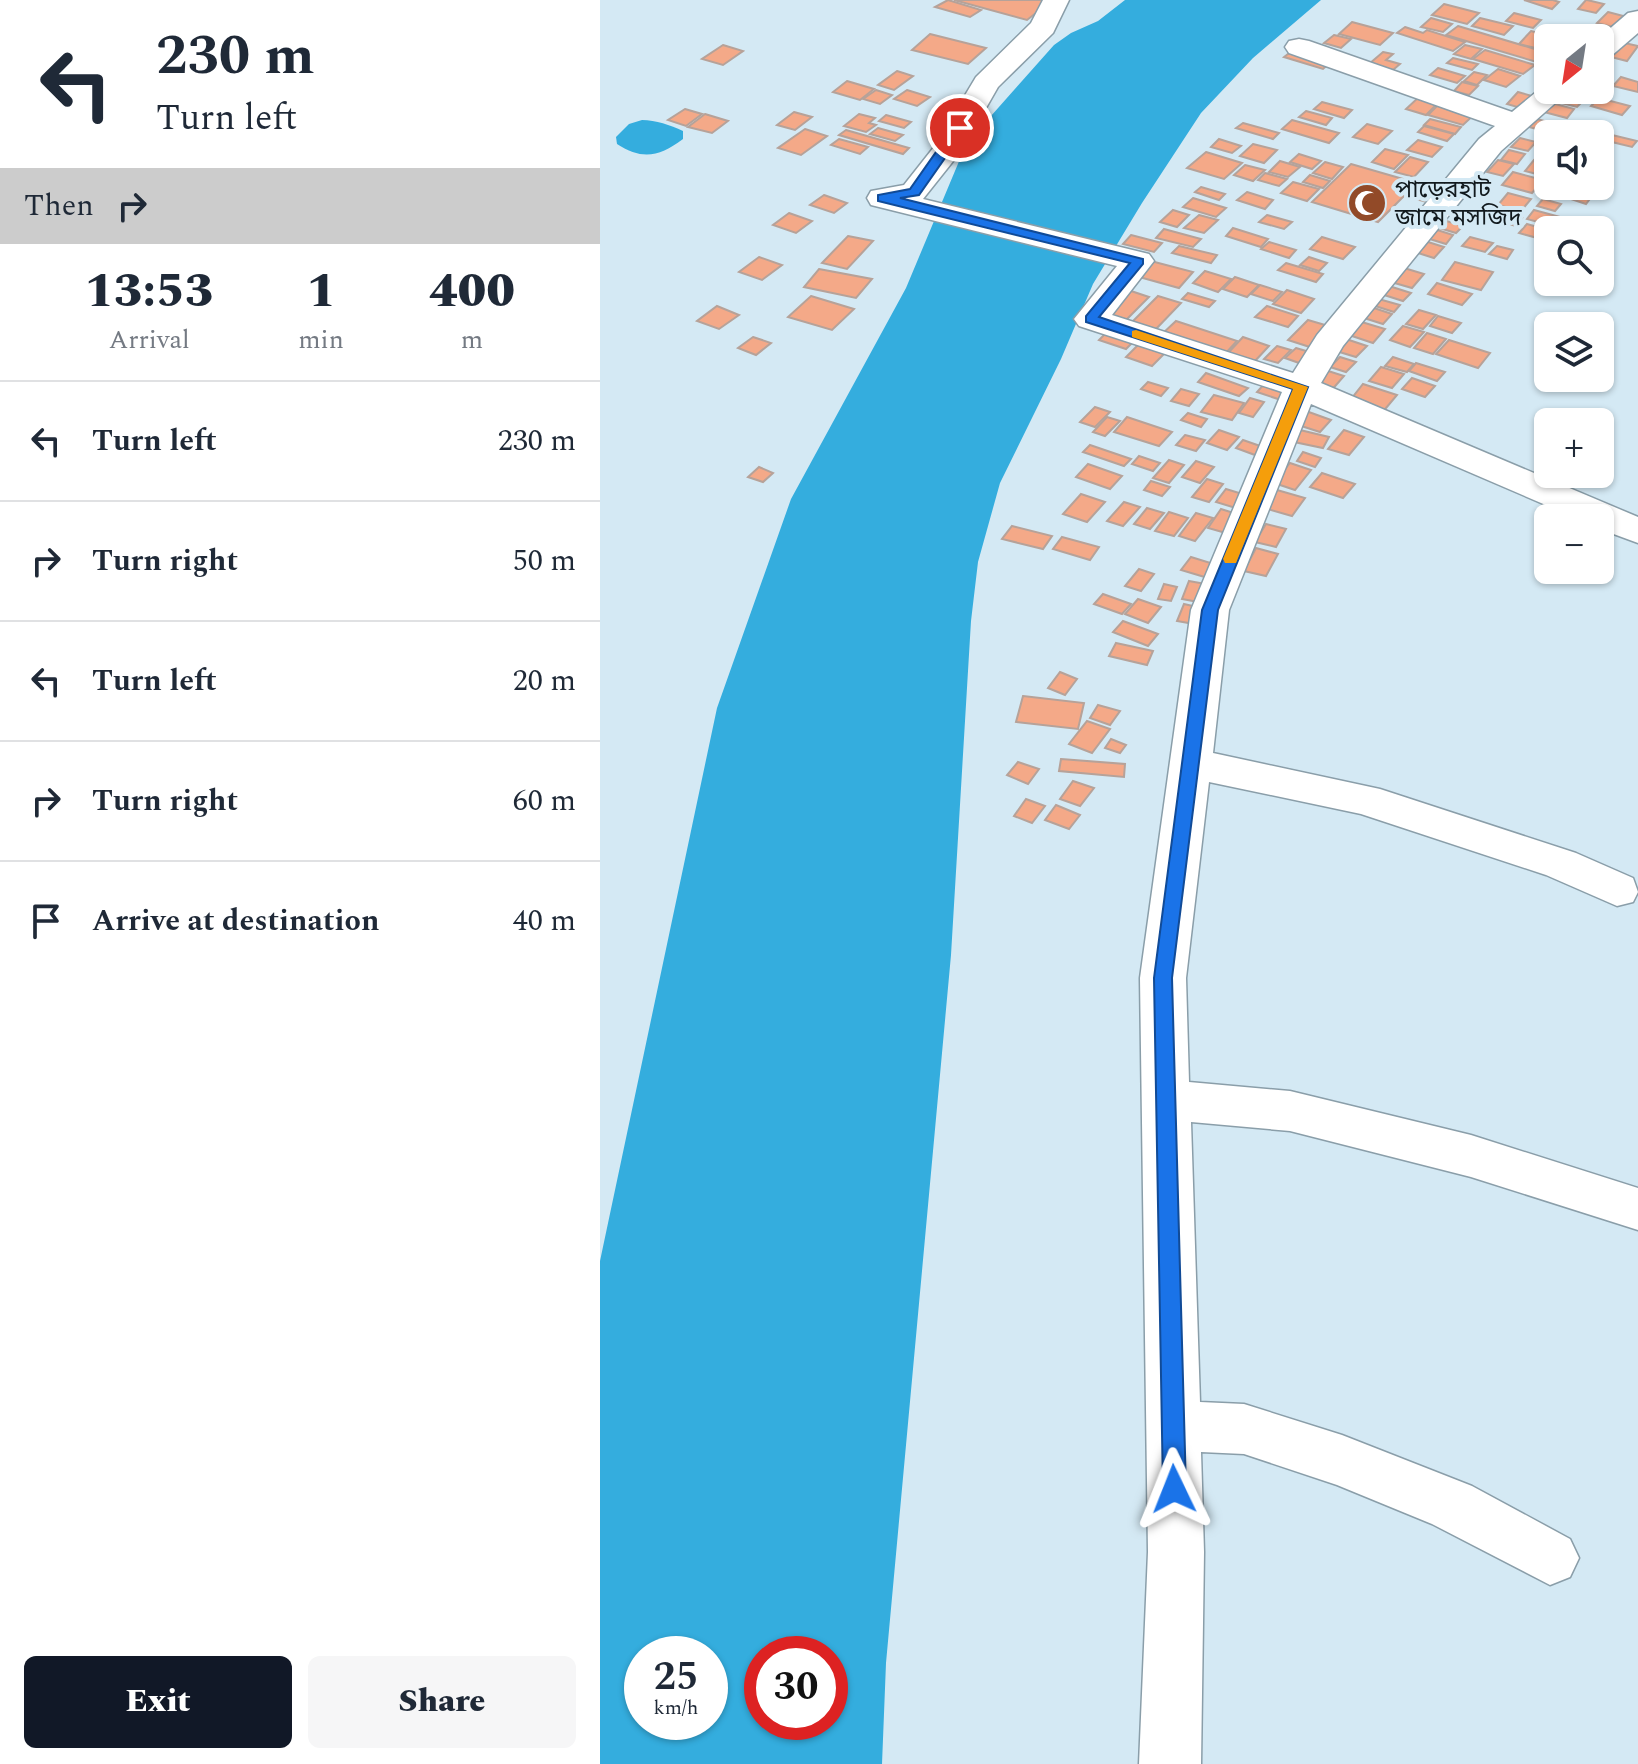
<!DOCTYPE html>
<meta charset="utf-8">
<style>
body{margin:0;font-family:Spectral,"Noto Sans Bengali",serif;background:#f6f6f7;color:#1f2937;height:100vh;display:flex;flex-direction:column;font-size:30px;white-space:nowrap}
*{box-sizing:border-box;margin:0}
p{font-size:26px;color:#747a83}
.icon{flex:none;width:44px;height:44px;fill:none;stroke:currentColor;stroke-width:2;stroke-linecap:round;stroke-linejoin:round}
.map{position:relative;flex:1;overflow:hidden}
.sheet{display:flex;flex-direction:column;background:#fff;width:600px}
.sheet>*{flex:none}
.banner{background:#fff;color:#1f2937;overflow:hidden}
.needle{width:52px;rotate:210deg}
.controls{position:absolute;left:934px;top:24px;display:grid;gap:16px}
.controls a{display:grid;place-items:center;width:80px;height:80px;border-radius:12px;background:#fff;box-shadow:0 2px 6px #0004;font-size:40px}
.speed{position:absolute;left:24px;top:1636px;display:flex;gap:16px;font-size:40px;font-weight:700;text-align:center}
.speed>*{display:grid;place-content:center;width:104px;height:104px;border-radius:50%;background:#fff;box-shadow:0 2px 6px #0004;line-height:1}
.speed small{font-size:20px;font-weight:400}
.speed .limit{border:12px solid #d22;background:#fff;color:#111}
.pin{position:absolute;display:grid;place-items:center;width:68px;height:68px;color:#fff;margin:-34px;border:4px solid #fff;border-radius:50%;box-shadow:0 2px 8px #0007}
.me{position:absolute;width:88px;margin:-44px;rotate:358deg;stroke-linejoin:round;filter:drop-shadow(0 0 6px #0008)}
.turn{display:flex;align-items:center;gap:28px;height:168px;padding:0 24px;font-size:36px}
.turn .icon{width:104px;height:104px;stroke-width:2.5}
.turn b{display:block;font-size:56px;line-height:68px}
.then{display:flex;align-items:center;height:76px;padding:0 24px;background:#0003;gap:16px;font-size:30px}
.eta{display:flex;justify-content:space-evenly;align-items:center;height:136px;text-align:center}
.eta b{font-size:48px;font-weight:800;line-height:56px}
.button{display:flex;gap:16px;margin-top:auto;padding:16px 24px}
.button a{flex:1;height:92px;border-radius:12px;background:#111827;color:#fff;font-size:32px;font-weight:800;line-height:92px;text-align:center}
.button a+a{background:#f6f6f7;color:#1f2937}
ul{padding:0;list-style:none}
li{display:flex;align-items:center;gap:24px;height:120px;padding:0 24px;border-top:2px solid #e0e1e3}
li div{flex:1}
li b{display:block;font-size:30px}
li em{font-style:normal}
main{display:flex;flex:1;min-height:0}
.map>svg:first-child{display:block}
.water{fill:#34adde;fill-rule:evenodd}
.building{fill:#f4a988;stroke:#b6a299;stroke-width:2}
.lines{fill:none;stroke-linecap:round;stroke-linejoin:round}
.street-casing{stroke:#8a9ea9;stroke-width:3}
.street{fill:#fff;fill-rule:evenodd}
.route{fill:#1a73e8;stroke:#114b97;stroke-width:2}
.slow{fill:#f59e0b}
.labels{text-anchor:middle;stroke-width:8;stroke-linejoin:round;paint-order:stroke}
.far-poi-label{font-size:24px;fill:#11191d;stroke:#d4e9f4;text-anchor:start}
</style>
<main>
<section class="sheet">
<div class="banner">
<div class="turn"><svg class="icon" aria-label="left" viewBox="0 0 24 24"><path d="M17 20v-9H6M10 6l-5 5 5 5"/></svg><div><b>230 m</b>Turn left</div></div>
<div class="then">Then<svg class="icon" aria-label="right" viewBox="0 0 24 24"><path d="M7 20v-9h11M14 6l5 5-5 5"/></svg></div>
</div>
<div class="eta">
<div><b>13:53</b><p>Arrival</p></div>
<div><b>1</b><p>min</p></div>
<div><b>400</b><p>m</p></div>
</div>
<ul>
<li><svg class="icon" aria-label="left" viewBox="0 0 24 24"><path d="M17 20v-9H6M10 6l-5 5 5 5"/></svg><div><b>Turn left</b></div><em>230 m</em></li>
<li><svg class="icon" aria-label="right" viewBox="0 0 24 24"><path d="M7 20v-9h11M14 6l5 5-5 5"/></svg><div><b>Turn right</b></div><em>50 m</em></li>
<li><svg class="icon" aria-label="left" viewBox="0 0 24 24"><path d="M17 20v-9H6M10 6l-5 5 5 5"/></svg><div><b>Turn left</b></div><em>20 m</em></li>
<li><svg class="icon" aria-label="right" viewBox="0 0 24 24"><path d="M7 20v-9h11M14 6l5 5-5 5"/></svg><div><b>Turn right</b></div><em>60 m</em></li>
<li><svg class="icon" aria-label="arrive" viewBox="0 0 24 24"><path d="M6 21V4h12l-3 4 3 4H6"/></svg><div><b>Arrive at destination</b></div><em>40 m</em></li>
</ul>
<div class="button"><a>Exit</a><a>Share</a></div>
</section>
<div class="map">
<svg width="1038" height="1764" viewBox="0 0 1038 1764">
<rect width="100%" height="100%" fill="#d4e9f4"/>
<g class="water">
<path d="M525,0H721L653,58L601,113L542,203L493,284L461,359L400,483L378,562L371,621L351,955L286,1663L282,1764H0V1261L117,708L191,499L306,288L360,159L383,125L454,45L471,33L498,21ZM42,1654H110V1722H42ZM162,1654H230V1722H162Z"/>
<path d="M42,120C56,120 70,125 83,131V139C60,156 43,161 17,144L16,137L29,124Z"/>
</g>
<g class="building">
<polygon points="348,0 381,10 370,17 335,7"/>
<polygon points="354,0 442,0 450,2 427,20"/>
<polygon points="924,0 953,0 959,2 952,9"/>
<polygon points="986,0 987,0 1004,4 996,13 978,9"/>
<polygon points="844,4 879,13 867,24 832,15"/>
<polygon points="1008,12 1031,18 1020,29 997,23"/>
<polygon points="914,13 941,20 933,28 906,21"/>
<polygon points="831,18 852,24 843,32 821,27"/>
<polygon points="880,18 913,26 904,35 872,26"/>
<polygon points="752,22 793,33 780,45 739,34"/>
<polygon points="858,26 948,53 948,57 940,63 846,35"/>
<polygon points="805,27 823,33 827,30 865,42 853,51 797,33"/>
<polygon points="931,31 957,38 948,38 948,51 919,44"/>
<polygon points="330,34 386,48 368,64 312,50"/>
<polygon points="734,35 751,39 741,48 724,43"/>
<polygon points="1020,42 1038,46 1027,61 1007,56"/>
<polygon points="123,45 143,51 123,65 102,59"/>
<polygon points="865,45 882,49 871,59 854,54"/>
<polygon points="693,50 732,61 723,69 684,57"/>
<polygon points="885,50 935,65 923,74 873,59"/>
<polygon points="783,52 793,54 786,60 800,64 793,70 769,64"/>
<polygon points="853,58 878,64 872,70 847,63"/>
<polygon points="838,68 865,76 857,83 830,75"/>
<polygon points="898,69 920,76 906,87 884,80"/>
<polygon points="297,71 313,76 294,90 278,85"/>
<polygon points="874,72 887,75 877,85 864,81"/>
<polygon points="1021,77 1038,82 1038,92 1013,86"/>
<polygon points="247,81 274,89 260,100 233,92"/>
<polygon points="862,82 878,86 869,95 854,91"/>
<polygon points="276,90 292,95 280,104 263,99"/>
<polygon points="307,90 330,97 317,106 294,99"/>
<polygon points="967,91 987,97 977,107 957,102"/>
<polygon points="918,92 939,98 928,110 907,104"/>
<polygon points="820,96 840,101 826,115 806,109"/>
<polygon points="999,98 1030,106 1022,115 991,106"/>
<polygon points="842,101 878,111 863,125 828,115"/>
<polygon points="722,102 752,110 744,118 714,109"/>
<polygon points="948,102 974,109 967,118 940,111"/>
<polygon points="85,109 102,114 86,126 68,120"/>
<polygon points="706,111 732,118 726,125 699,117"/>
<polygon points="194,112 212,117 195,130 177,125"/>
<polygon points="105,114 128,121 112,133 88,127"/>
<polygon points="259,114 275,118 269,123 276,125 266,132 244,126"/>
<polygon points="286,115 311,122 304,128 279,121"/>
<polygon points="830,119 861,127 855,134 824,125"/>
<polygon points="937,119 955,124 947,132 929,127"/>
<polygon points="692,120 739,133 729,143 682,129"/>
<polygon points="643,123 679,133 673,139 636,128"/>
<polygon points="767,124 792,131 778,144 753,137"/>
<polygon points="824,126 854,134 847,141 818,132"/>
<polygon points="974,126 1004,134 1000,139 1000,134 966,134"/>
<polygon points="278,128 303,135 295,141 270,134"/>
<polygon points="205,129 227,136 201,155 178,148"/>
<polygon points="246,130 309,148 303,154 239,135"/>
<polygon points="1012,135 1037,141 1032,147 1008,141"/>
<polygon points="920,138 936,142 928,151 911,147"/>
<polygon points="239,139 268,147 260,154 231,145"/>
<polygon points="619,139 641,146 632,153 611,147"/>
<polygon points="818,140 842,147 832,157 807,150"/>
<polygon points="653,144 677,150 664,163 640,156"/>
<polygon points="785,149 808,155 794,169 772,162"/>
<polygon points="909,150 925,154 917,164 901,160"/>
<polygon points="606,152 642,163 624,179 587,168"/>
<polygon points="699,154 721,161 712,169 690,162"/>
<polygon points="810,157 828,162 814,177 795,172"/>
<polygon points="898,160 914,164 903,176 887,172"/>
<polygon points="934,160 948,164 948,177 925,171"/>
<polygon points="680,161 700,167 688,177 669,172"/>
<polygon points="725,162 743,167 732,179 713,173"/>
<polygon points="751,164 817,183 778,222 712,202"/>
<polygon points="645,165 665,170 653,181 634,175"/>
<polygon points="913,172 943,180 932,193 902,185"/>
<polygon points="665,173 687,179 679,186 658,180"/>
<polygon points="710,175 730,181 723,188 703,182"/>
<polygon points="693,182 719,189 707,201 681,193"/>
<polygon points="829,184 847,190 834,204 816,199"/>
<polygon points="601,187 625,194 619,200 595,192"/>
<polygon points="980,188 995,192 986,204 971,199"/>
<polygon points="647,192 673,200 665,209 637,200"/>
<polygon points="908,193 931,199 921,211 898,205"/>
<polygon points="224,195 247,203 234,213 210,205"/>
<polygon points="593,198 626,208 616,217 583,207"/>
<polygon points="943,199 961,204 955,211 937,206"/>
<polygon points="573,210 589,215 577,227 560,222"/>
<polygon points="893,210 922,218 916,226 887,217"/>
<polygon points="934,210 979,222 973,230 967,230 927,219"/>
<polygon points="189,213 212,221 196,233 173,225"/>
<polygon points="599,215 618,220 604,233 584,228"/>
<polygon points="667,215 692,222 684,229 659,222"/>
<polygon points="843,220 863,226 856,233 836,227"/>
<polygon points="927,224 948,230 948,241 919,233"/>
<polygon points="633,228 668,239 661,247 626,236"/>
<polygon points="831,228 853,235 846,244 823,237"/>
<polygon points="564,229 601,239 593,247 556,238"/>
<polygon points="531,235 562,243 554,252 523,244"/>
<polygon points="248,236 273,241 247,269 222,263"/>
<polygon points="722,237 755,247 743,259 710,249"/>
<polygon points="870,237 893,243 885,252 862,246"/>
<polygon points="669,242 696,250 689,258 661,249"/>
<polygon points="828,242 844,247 834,258 818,253"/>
<polygon points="579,246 617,255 611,263 572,253"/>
<polygon points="897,246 913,250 907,259 889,254"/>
<polygon points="159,257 182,265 162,280 139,272"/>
<polygon points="709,257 727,263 719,271 700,265"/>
<polygon points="547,260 593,272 579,288 532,275"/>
<polygon points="855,262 893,272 881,290 842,280"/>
<polygon points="686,263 723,274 716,282 678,270"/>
<polygon points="804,268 824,274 812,288 791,282"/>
<polygon points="219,269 272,279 256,298 204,287"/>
<polygon points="605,271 631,279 618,292 593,283"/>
<polygon points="635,277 659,285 647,297 623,289"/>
<polygon points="837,283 872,294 862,305 828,294"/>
<polygon points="660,285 682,292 673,301 651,294"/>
<polygon points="789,286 811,293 803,301 781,294"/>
<polygon points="528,290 549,297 525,321 504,314"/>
<polygon points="687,290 714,299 701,313 673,304"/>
<polygon points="588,293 615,301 609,307 582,299"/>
<polygon points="211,296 254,309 232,330 188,317"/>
<polygon points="558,296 581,303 555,330 532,322"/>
<polygon points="775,298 800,305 794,312 769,304"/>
<polygon points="117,306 139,315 119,329 97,321"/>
<polygon points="667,306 698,316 688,327 655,317"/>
<polygon points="774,308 792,314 783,324 764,318"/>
<polygon points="819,310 836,315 823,329 806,324"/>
<polygon points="838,316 861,323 852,333 830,326"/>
<polygon points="708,320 732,327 713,348 688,340"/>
<polygon points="755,320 785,329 773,343 743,333"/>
<polygon points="576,321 637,341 624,355 562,334"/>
<polygon points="803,326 824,332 810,347 790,340"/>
<polygon points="508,331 535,340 526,349 499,340"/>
<polygon points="827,333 846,339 833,354 814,348"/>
<polygon points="153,337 171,343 156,355 138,348"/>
<polygon points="643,337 669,346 655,361 628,353"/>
<polygon points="746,339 767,346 756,357 736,351"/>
<polygon points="849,340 890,353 878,368 836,354"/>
<polygon points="541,342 567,351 552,366 526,357"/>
<polygon points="677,346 691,350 678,363 664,359"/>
<polygon points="696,348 713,353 702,364 685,358"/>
<polygon points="740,357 756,362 746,372 730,367"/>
<polygon points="793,357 814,364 807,372 785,366"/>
<polygon points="816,363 845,372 837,381 809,371"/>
<polygon points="781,367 804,374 792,388 769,381"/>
<polygon points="725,370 744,376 730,392 711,385"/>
<polygon points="606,373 648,388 639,396 598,382"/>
<polygon points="812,378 835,386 825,397 802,389"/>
<polygon points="667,381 694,390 684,401 657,392"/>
<polygon points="548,382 568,388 561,396 541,389"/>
<polygon points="763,384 797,395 781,414 748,403"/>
<polygon points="581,389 599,394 589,406 571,401"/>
<polygon points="614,395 644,403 632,420 601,412"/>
<polygon points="650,398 664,402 653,417 639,413"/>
<polygon points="495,407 510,412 495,427 480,422"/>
<polygon points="706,411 731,420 720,432 695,424"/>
<polygon points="588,413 607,419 601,427 581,420"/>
<polygon points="507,417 520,421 505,436 493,432"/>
<polygon points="527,417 572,432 559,446 514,432"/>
<polygon points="619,430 639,437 627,450 607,443"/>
<polygon points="700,430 729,437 723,448 694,442"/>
<polygon points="744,430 764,437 749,455 728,449"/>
<polygon points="585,435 605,440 596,451 576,445"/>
<polygon points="643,440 663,447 655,455 636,448"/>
<polygon points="490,445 531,459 524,466 483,452"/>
<polygon points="703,452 721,458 715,467 697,461"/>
<polygon points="539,456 560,463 553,471 532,464"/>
<polygon points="569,460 584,465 569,483 553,478"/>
<polygon points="596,461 614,467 600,483 582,477"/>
<polygon points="690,463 711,470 695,490 674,483"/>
<polygon points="488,464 522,476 510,489 476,477"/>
<polygon points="159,467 173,473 163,482 148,477"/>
<polygon points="722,473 755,484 743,498 710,487"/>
<polygon points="607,479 623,484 609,502 592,497"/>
<polygon points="551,481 570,487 562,496 544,490"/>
<polygon points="626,489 649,496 639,509 616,502"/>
<polygon points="677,490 705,498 692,516 664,508"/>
<polygon points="481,494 505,502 487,522 463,514"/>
<polygon points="524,502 540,507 523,526 507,521"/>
<polygon points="547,508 564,513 550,529 534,524"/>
<polygon points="621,509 640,515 626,533 608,528"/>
<polygon points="569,512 588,518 574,536 555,531"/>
<polygon points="596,513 613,518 595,541 579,536"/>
<polygon points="666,524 686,529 676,547 655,542"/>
<polygon points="412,526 452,536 443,549 402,539"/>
<polygon points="462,537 499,547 490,560 453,549"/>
<polygon points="656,548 678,554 666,576 644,571"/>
<polygon points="591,557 617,565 608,578 581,570"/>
<polygon points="539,569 554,574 541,591 525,586"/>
<polygon points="589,581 611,585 604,603 582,599"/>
<polygon points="564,584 577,587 571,601 558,599"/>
<polygon points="503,594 531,604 522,614 494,604"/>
<polygon points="538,599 561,607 548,623 525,614"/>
<polygon points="584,604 606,609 600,625 577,621"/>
<polygon points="523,621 558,634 548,646 513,632"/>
<polygon points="516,643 553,651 547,665 509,656"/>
<polygon points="460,672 477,679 465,695 448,688"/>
<polygon points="423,696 484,703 478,729 416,722"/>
<polygon points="498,705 520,711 510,725 490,718"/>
<polygon points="487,721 510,729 492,753 469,744"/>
<polygon points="511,739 526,745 520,753 505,748"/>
<polygon points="461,759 525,764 524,777 459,771"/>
<polygon points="418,762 439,769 428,784 407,775"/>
<polygon points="473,781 494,788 480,806 460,799"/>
<polygon points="426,799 445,806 432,823 414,816"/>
<polygon points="456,805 480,815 469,829 445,820"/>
</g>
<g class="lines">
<defs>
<g id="street">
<polygon points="443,0 469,0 453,33 398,87 362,150 323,199 549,254 554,261 512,315 693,373 717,335 879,139 895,126 689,53 685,47 689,41 699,39 709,41 912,112 946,84 948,90 970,90 901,151 743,346 721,383 1038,517 1038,543 1000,529 1000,518 976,518 711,404 629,610 613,753 780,789 976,853 1033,878 1038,892 1033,902 1017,906 946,875 761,814 609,782 586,978 589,1082 690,1091 871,1135 1038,1188 1038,1230 871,1177 690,1131 591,1122 600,1402 644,1404 742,1435 872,1486 970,1539 979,1558 970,1577 950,1585 832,1524 737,1485 644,1454 601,1452 604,1552 601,1764 539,1764 548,1552 540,978 591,610 682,392 479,326 474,319 517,266 271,205 267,198 271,191 304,185 334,147 376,77 431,23"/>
<polygon points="1038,11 1038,33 1010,57 1000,59 999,38 1028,13"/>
</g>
</defs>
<use href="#street" class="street-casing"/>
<use href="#street" class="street"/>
</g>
<polygon class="route" points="355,125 366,128 319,195 300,198 543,259 543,264 499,317 708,387 618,610 572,978 586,1489 583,1497 574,1500 566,1497 563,1489 554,978 602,610 693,389 486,322 486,316 530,263 278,201 278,195 310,189"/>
<polygon class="slow" points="536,330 708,387 636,563 625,563 623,559 693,389 532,337 532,331"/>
<defs>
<symbol id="mosque-disc" viewBox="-11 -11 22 22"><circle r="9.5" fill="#924a28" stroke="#d4e9f4"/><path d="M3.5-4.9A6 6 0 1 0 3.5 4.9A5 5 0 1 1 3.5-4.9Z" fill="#fff"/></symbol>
</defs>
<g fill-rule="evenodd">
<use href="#mosque-disc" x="745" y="181" width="44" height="44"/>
</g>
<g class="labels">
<g class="far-poi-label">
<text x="795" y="197">পাড়েরহাট<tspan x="795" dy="28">জামে মসজিদ</tspan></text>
</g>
</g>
</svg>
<div class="controls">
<a><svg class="needle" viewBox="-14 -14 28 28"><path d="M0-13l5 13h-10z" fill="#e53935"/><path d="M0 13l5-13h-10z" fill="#747a83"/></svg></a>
<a><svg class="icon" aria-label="sound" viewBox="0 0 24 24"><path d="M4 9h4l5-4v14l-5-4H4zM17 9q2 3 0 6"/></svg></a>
<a><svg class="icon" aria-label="search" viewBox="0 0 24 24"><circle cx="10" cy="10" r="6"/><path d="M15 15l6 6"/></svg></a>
<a><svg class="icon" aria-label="layers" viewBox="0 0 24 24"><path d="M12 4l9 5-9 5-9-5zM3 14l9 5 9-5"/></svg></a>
<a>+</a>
<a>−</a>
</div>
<div class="speed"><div>25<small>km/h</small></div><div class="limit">30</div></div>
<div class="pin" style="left:360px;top:128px;background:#d93025"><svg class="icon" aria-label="arrive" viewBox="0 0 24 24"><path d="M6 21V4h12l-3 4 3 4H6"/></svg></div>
<svg class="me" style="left:574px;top:1489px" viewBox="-20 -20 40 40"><path d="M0-17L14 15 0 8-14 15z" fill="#1a73e8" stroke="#fff" stroke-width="4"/></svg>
</div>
</main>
